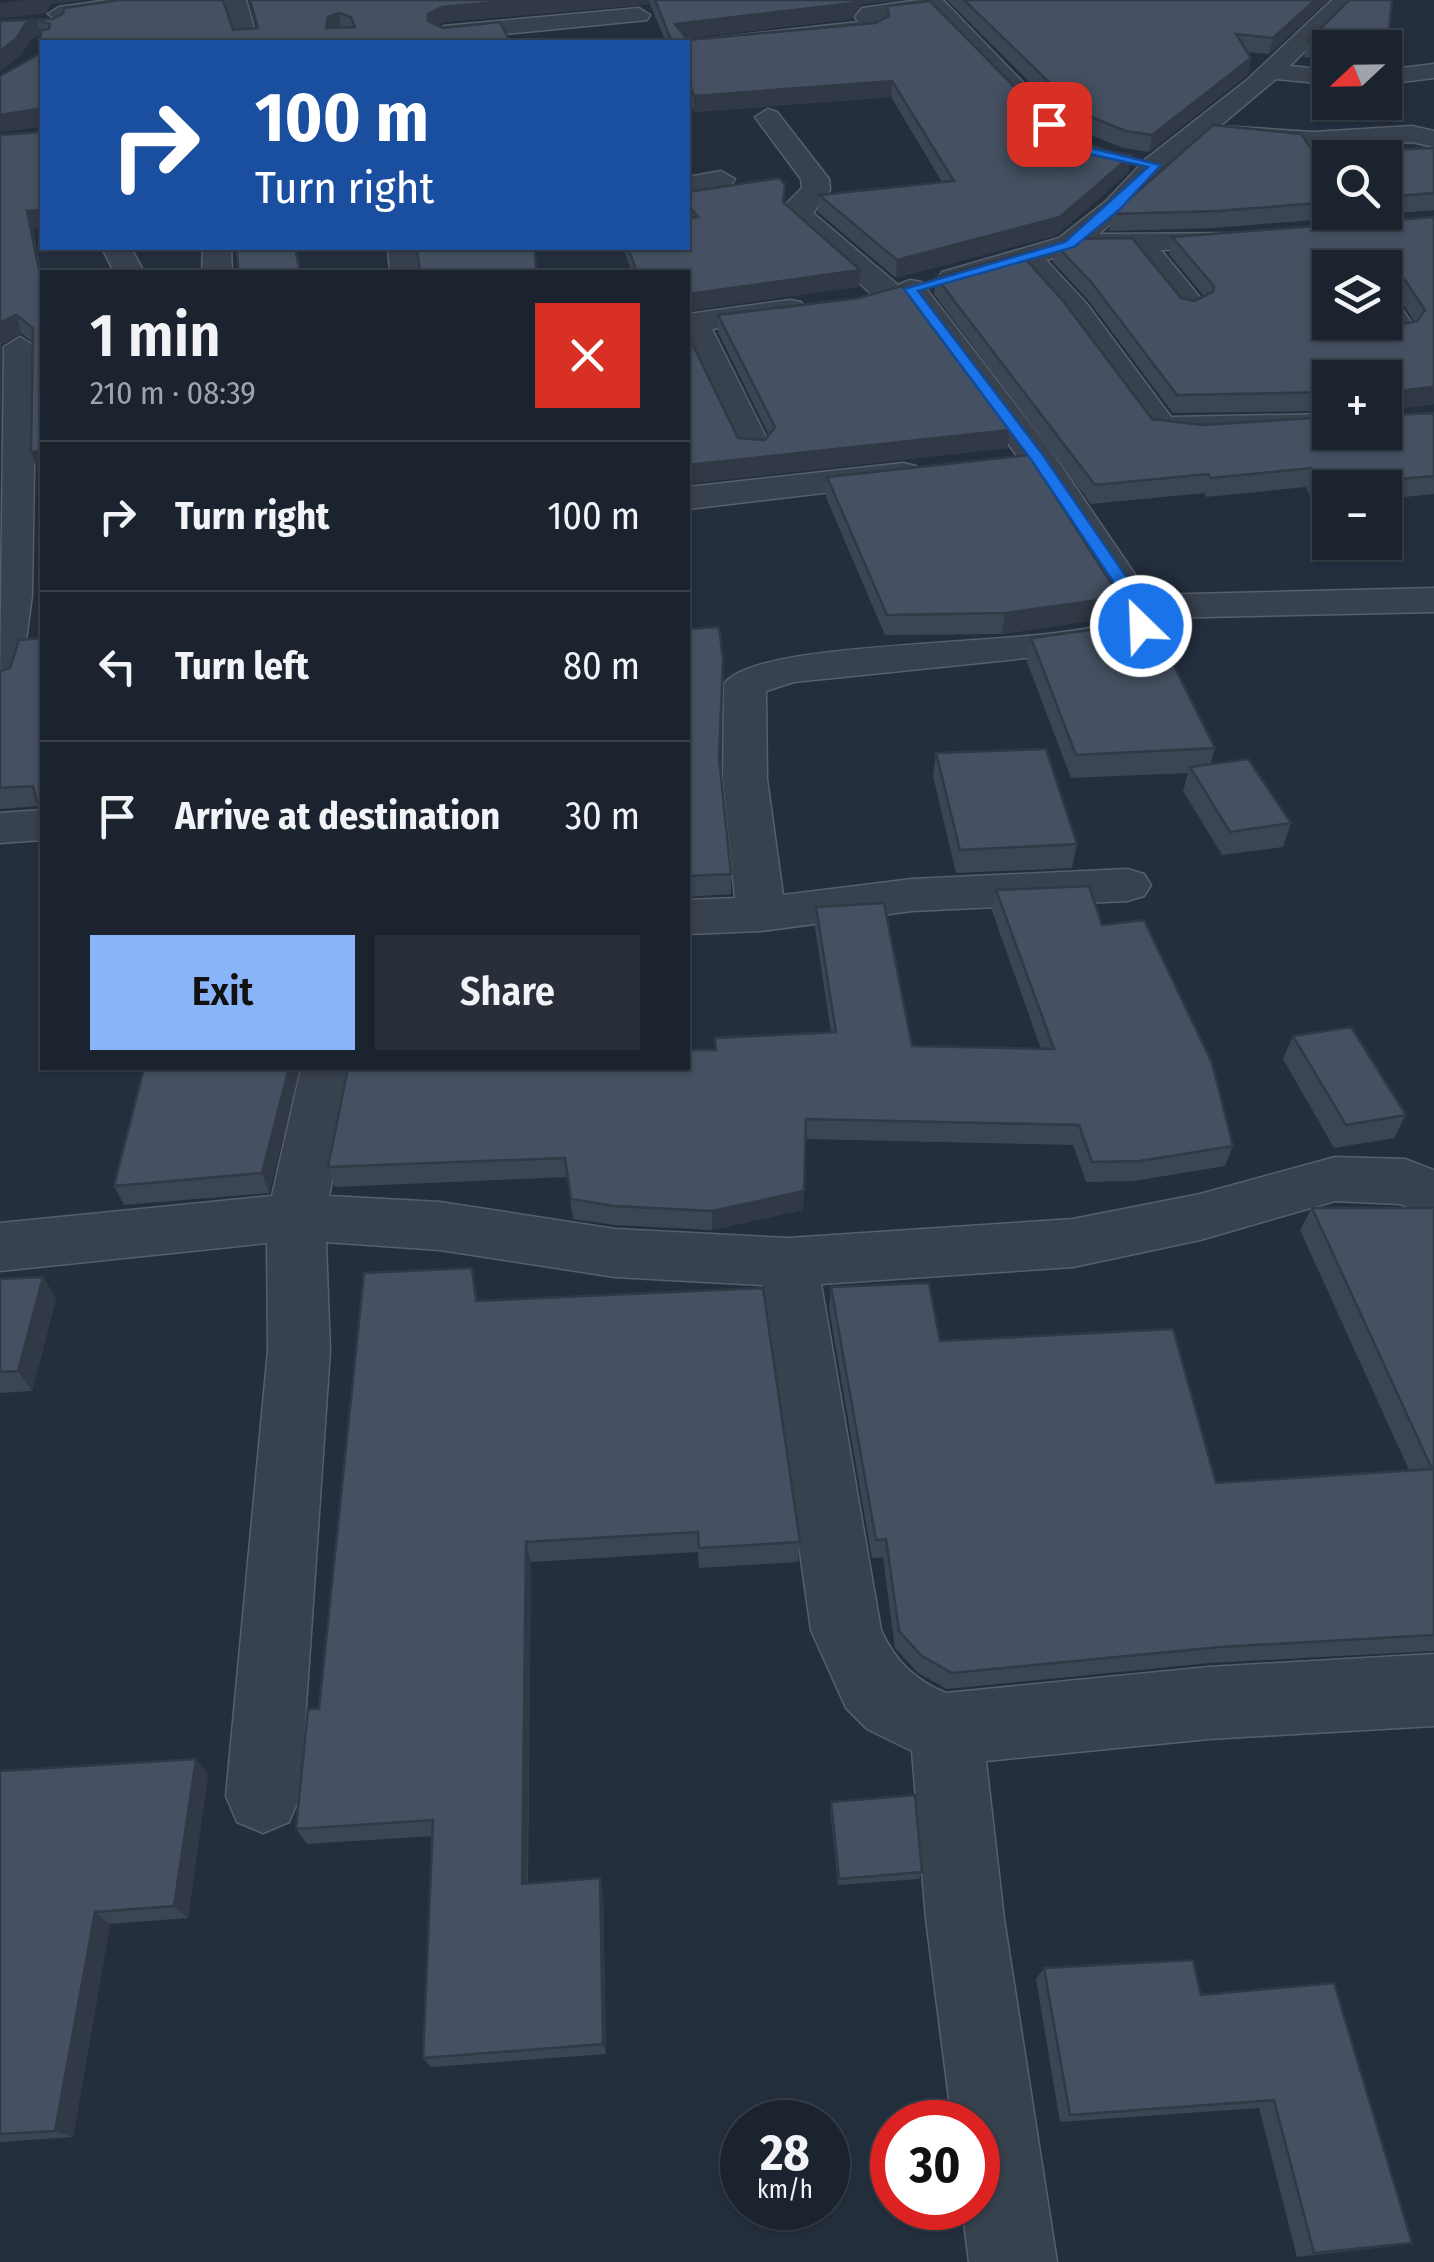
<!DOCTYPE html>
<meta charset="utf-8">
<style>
body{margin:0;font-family:"Fira Sans Condensed",sans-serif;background:#282f3a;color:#f1f3f6;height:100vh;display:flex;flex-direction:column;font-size:38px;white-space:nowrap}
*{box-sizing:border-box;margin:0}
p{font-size:32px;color:#a0a4aa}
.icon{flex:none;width:55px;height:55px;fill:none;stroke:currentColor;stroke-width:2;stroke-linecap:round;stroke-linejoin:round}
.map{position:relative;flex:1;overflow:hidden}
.drawer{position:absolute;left:40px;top:270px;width:650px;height:800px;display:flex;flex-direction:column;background:#1b232e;border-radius:0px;box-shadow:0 2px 8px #0004,0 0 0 2px #39404a}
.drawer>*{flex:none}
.hud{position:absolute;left:40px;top:40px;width:650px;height:210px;border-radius:0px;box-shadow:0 2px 8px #0004,0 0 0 2px #39404a;background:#1a4fa0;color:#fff;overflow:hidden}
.needle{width:65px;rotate:248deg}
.tools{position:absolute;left:1312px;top:30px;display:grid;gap:20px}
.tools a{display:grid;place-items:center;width:90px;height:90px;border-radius:0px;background:#1b232e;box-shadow:0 2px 8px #0004,0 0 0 2px #39404a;font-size:50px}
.speed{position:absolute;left:720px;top:2100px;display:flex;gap:20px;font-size:50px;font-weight:700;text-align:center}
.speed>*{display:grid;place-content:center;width:130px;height:130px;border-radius:50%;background:#1b232e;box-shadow:0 2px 8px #0004,0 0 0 2px #39404a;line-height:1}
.speed small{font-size:25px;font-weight:400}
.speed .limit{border:15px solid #d22;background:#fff;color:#111}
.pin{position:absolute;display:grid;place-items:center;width:85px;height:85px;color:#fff;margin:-42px;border-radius:20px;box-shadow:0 5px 15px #0006}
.me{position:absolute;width:110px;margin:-55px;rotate:336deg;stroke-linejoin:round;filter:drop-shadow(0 0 8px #0008)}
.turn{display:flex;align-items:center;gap:35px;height:210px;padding:0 50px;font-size:45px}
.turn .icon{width:130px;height:130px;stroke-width:2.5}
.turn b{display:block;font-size:70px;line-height:85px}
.round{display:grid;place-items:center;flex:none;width:105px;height:105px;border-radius:0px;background:#282f3a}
.head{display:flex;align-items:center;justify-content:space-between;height:170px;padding:0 50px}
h1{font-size:60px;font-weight:600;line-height:75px}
.cta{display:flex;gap:20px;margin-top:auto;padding:20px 50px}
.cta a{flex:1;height:115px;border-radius:0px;background:#8ab4f8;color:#111;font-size:40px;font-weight:600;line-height:115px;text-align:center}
.cta a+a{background:#282f3a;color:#f1f3f6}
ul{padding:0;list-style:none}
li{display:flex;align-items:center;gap:30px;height:150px;padding:0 50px;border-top:2px solid #39404a}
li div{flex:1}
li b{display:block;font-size:38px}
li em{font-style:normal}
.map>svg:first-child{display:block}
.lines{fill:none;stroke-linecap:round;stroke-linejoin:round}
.street-casing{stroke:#565f6c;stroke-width:3}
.street{fill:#38414e;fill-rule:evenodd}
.wall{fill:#3b4654;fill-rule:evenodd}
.shaded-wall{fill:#303945}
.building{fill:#455162;stroke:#303945;stroke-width:2.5;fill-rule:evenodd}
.route{fill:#1a73e8;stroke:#114b97;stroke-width:2.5}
</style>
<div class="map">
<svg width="1434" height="2262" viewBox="0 0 1434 2262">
<rect width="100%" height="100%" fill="#242f3e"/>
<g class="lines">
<defs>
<g id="street">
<polygon points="109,0 167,0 156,7 59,21 48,14 59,7"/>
<polygon points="224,0 246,0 258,42 236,42"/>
<polygon points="919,0 943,0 1040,100 1044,105 1040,110 1022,110 930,13 879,19 886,28 874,35 688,52 688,42 678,42 858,22 855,17 862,8"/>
<polygon points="1332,0 1356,0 1290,66 1330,70 1330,84 1276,79 1220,126 1314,132 1412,126 1434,131 1434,147 1412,142 1314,148 1229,140 1220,138 1216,132 1219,127 1099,234 1257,233 1262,239 1247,248 1161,250 1207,306 1202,313 1180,313 1130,251 1071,253 1046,260 1086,303 1171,417 1330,414 1330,432 1338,432 1197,440 1148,434 1064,317 1020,268 953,287 942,284 938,278 942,272 1059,238 1105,202 1146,159 1247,80"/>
<polygon points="639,8 650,15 647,20 444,40 432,33 444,26"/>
<polygon points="1434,64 1434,78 1385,84 1385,70"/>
<path d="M768,109L777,112L829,179L830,190L813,213L898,285L910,280L921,282L1051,451L1149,595L1434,588V612L1160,618L1155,635L1114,649L794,682L766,691L767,779L783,895L912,879L1127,869L1144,874L1151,885L1144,896L1127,901L912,911L761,931L688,934V900L735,898L723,779L724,684C757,636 1048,649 1120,620L1118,607L1023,464L902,299L879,301L785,215L786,204L802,188L801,179L755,117Z"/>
<polygon points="721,171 735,179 731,185 688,193 688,177"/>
<polygon points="102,248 131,248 144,272 114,272"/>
<polygon points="203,248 231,248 232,272 202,272"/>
<polygon points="388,248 416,248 420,272 390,272"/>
<polygon points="1385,298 1396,300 1415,328 1410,335 1399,338 1388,335 1380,322 1385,322"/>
<polygon points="790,300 801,302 806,309 801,316 712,329 771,447 765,454 741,454 688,344 688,314"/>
<polygon points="20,337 36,347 32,595 21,678 15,687 0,691 4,347"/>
<polygon points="903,463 916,466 921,474 916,482 688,509 688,487"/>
<polygon points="42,810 42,840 0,843 0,813"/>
<path d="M301,1068H355L329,1196L440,1202L615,1229L788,1238L1073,1219L1200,1194L1335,1157L1405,1159L1434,1170V1217L1400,1204L1335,1201L1200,1240L1073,1267L821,1284L881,1630C895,1661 915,1680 946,1693L1209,1667L1434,1654V1726L1209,1739L986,1761L1004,1919L1057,2262H969L962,2208H978V2122H952L926,1919L912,1751L867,1729L846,1708L811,1630L762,1285L615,1277L440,1250L326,1242L330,1350L300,1796L289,1822L263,1833L237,1822L226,1796L268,1350L267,1243L0,1271V1223L272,1196Z"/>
</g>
</defs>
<use href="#street" class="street-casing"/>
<use href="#street" class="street"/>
</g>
<g class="wall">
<polygon points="249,0 905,0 861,4 852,19 687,38 688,40 875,23 886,17 887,6 1058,131 1128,173 1057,235 896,278 818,212 819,195 942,182 891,97 694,112 688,96 688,42 666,42 650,4 444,22 438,25 443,28 42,42 42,228 33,229 42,275 42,471 38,472 33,342 22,334 2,344 0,135 40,132 39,127 0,132 0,76 39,54 41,35 31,39 21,55 0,71 0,21 52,19 233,30 257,28"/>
<polygon points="947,0 1328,0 1269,54 1247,52 1251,58 1248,74 1149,152 1123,148 1078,130"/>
<polygon points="1349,0 1392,0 1385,57 1385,48 1330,48 1330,60 1304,57 1308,41"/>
<path d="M1434,148V210L1214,228L1109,231L1112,214L1314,153ZM1330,158H1385V212H1330Z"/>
<polygon points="688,192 784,203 860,270 859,287 688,272 632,272 623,248 688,248"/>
<path d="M1434,217V406V404L1390,409L1392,415L1434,413V494L1385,499V488H1330V504L1314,505L1306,487L1206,497L1204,493L1091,504L934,294L936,277L1152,419L1202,425L1385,432L1330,378V411L1173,413L1089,301L1053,262L1056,245L1181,298L1194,301L1204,296L1169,254L1172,237ZM1330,268H1385V307L1387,296L1399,298L1414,321L1404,324L1391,319Z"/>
<polygon points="718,315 1010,430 1007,448 688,483 738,438 765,440 769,435 718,332"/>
<polygon points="827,477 1120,597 1116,617 1002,634 885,635 826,497"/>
<polygon points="688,629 720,763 731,874 731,894 688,897"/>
<polygon points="42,638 42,815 39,806 0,809 0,671 10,668"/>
<polygon points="1031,638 1144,639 1215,748 1210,765 1291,823 1283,847 1222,855 1183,791 1188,773 1071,778 1027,662"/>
<polygon points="936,753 1077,844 1072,868 956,873 933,776"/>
<polygon points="996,890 1102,925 1233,1146 1225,1166 1134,1181 1086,1182 1073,1145 805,1139 803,1210 712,1230 615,1225 573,1219 567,1177 335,1187 328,1167 715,1050 715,1038 831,1032 815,928 816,907 912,1046 1041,1049 992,911"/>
<polygon points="1293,1036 1406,1115 1394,1138 1334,1148 1283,1059"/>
<polygon points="144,1068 300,1068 269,1193 124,1205 114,1186"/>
<polygon points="1312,1208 1434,1208 1434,1651 1209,1663 947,1689 918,1673 895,1648 883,1557 872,1558 829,1308 831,1287 940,1341 1216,1483 1409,1470 1300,1230"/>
<polygon points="472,1268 478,1301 800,1542 798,1562 699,1568 698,1552 531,1562 528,1883 603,1892 606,2054 431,2067 423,2058 433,1836 307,1844 296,1829 319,1709"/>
<polygon points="43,1277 56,1299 32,1391 0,1393 0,1279"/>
<polygon points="0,1771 208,1774 188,1918 110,1924 73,2137 0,2142"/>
<polygon points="831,1802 922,1872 919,1879 838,1885 830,1809"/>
<polygon points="1044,1968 1201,1995 1412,2243 1393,2246 1297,2257 1259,2108 1060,2122 1036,1979"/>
</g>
<g class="shaded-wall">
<polygon points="24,0 85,0 50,5 47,13 0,19 0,3"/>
<polygon points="520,0 650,0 650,4 444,22 430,30 428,14 442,7"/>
<polygon points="855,0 905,0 861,4 852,19 675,40 675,24"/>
<polygon points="1315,0 1328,0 1269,54 1273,38"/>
<polygon points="339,13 341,28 326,28 328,17"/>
<polygon points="37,20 41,35 31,39 21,55 0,71 0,51 26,23"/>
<polygon points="1251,58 1248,74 1149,152 1152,135"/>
<polygon points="892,81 891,97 694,112 694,96"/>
<polygon points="37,109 42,126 0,132 0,115"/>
<polygon points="1132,155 1128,173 1057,235 896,278 897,260"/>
<polygon points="42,210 42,228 33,229 42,275 42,285 27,211"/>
<polygon points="860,270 859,287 688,311 688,294"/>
<polygon points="16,315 22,334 2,344 0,441 0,323"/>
<polygon points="1434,387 1434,404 1385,410 1387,392"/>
<polygon points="1010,430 1007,448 688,484 688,465"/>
<polygon points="42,451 42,471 38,472 31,452"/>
<polygon points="1120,597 1116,617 1002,634 1005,613"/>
<polygon points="289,1068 300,1068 269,1193 262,1173"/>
<polygon points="804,1191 803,1210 712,1230 712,1211"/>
<polygon points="43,1277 56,1299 32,1391 18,1371"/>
<polygon points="526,1542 531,1562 527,1897 522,1884"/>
<polygon points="196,1759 208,1774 188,1918 174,1906"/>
<polygon points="600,1878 603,1892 606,2054 603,2044"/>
<polygon points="95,1912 110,1924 73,2137 55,2131"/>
</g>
<g class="building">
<path d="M119,0H223L233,30L258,28L250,0H520L442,7L428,14V21L443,28L500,22L510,42H42V210L27,211L42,285V451L31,452L33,328L16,315L0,323V135L40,132L37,109L0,115V76L39,54L41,30L49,29L50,24L37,20L26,23L16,39L0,51V21L52,19L63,14L64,8ZM339,13L351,17L355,27L326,28L328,17Z"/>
<polygon points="655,0 855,0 853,3 675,24 688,40 875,23 889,16 887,6 930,1 1058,131 1108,151 1132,155 1060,217 897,260 819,195 954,181 892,81 694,96 688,80 688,42 672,42"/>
<polygon points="964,0 1315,0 1273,38 1236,34 1251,58 1152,135 1126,131 1081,113"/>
<polygon points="1349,0 1392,0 1387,49 1385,48 1308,41"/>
<polygon points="1213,125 1301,134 1314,153 1434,148 1434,193 1385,197 1385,158 1330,158 1330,202 1218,211 1112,214"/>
<polygon points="779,178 785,184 783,202 860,270 688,294 688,272 637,272 628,248 688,248 688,218 698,217 688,205 688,192"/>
<path d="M1434,217V387L1387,392L1392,415L1434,413V476L1320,486L1312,468L1211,478L1208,474L1095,485L936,277L1021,254L1064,302L1152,419L1202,425L1330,417V432H1385V378H1330V392L1177,395L1092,283L1056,245L1073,239L1132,238L1181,298L1194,301L1213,292L1214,286L1172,237ZM1330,268H1385V302L1387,300L1388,278L1405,280L1425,310L1417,321L1404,324L1391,319L1385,309V322H1330Z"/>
<polygon points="236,248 295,248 300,272 239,272"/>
<polygon points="417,248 535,248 536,272 420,272"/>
<polygon points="902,286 1010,430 688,465 688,335 738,438 765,440 775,427 718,315 859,298"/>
<polygon points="1029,455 1120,597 1005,613 887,615 827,477"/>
<polygon points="1136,624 1144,639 1160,638 1215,748 1076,755 1031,638"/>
<polygon points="719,627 723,660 719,758 731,874 688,876 688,629"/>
<polygon points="42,638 42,801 37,802 33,786 0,788 0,671 10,668 19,640"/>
<polygon points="1046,749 1077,844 960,850 936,753"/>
<polygon points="1248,759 1291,823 1230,832 1190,767"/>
<polygon points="1089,886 1102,925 1144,920 1212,1063 1233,1146 1140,1161 1092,1162 1079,1125 806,1119 804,1191 712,1211 614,1206 571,1199 565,1158 328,1167 348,1068 688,1068 688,1050 716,1050 715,1038 836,1032 816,907 884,903 912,1046 1054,1049 996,890"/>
<polygon points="1351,1027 1406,1115 1346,1125 1293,1036"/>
<polygon points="144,1068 289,1068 262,1173 114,1186"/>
<polygon points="1312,1208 1434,1208 1434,1635 1220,1647 952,1673 922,1656 899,1631 886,1539 876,1540 831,1287 929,1283 940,1341 1173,1329 1216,1483 1432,1469"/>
<polygon points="472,1268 476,1301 763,1288 800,1542 699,1548 698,1532 526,1542 522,1884 600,1878 603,2044 423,2058 433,1820 296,1829 308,1709 319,1709 364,1273"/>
<polygon points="43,1277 18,1371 0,1372 0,1279"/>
<polygon points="196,1759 174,1906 95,1912 55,2131 0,2134 0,1771"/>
<polygon points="915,1795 922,1872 839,1879 831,1802"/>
<polygon points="1193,1960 1201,1995 1334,1983 1412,2243 1314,2253 1274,2100 1070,2115 1044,1968"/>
</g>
<polygon class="route" points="1045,122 1053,122 1091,148 1161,165 1119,210 1074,247 918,291 1043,455 1147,607 1150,626 1141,631 1133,626 1130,607 1032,461 904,289 1065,242 1148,167 1084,153 1045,127"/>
</svg>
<div class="tools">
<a><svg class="needle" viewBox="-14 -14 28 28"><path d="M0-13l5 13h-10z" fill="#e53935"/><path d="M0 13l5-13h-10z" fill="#a0a4aa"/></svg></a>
<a><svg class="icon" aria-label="search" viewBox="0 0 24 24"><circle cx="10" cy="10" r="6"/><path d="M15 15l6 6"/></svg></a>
<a><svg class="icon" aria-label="layers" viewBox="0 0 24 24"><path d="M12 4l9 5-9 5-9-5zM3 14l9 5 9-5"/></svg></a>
<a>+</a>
<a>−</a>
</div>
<div class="speed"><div>28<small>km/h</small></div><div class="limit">30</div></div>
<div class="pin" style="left:1049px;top:124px;background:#d93025"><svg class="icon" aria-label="arrive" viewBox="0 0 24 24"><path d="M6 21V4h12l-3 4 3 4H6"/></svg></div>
<svg class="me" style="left:1141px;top:626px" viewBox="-20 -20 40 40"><circle r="17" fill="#1a73e8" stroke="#fff" stroke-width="3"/><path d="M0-11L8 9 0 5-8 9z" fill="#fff"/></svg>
<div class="hud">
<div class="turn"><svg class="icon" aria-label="right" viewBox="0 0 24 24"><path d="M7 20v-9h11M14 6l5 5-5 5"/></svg><div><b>100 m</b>Turn right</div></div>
</div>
<section class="drawer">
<div class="head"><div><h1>1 min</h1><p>210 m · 08:39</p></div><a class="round" style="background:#d93025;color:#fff"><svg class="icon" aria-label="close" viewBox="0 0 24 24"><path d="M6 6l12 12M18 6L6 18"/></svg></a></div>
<ul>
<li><svg class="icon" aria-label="right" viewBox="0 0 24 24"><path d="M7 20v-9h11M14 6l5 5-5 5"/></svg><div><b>Turn right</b></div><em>100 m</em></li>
<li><svg class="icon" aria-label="left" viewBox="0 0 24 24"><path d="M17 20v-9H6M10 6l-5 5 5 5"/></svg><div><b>Turn left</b></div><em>80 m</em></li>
<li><svg class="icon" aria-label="arrive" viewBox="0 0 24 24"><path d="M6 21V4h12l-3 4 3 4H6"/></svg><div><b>Arrive at destination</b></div><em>30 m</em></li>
</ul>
<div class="cta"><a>Exit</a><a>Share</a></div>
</section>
</div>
